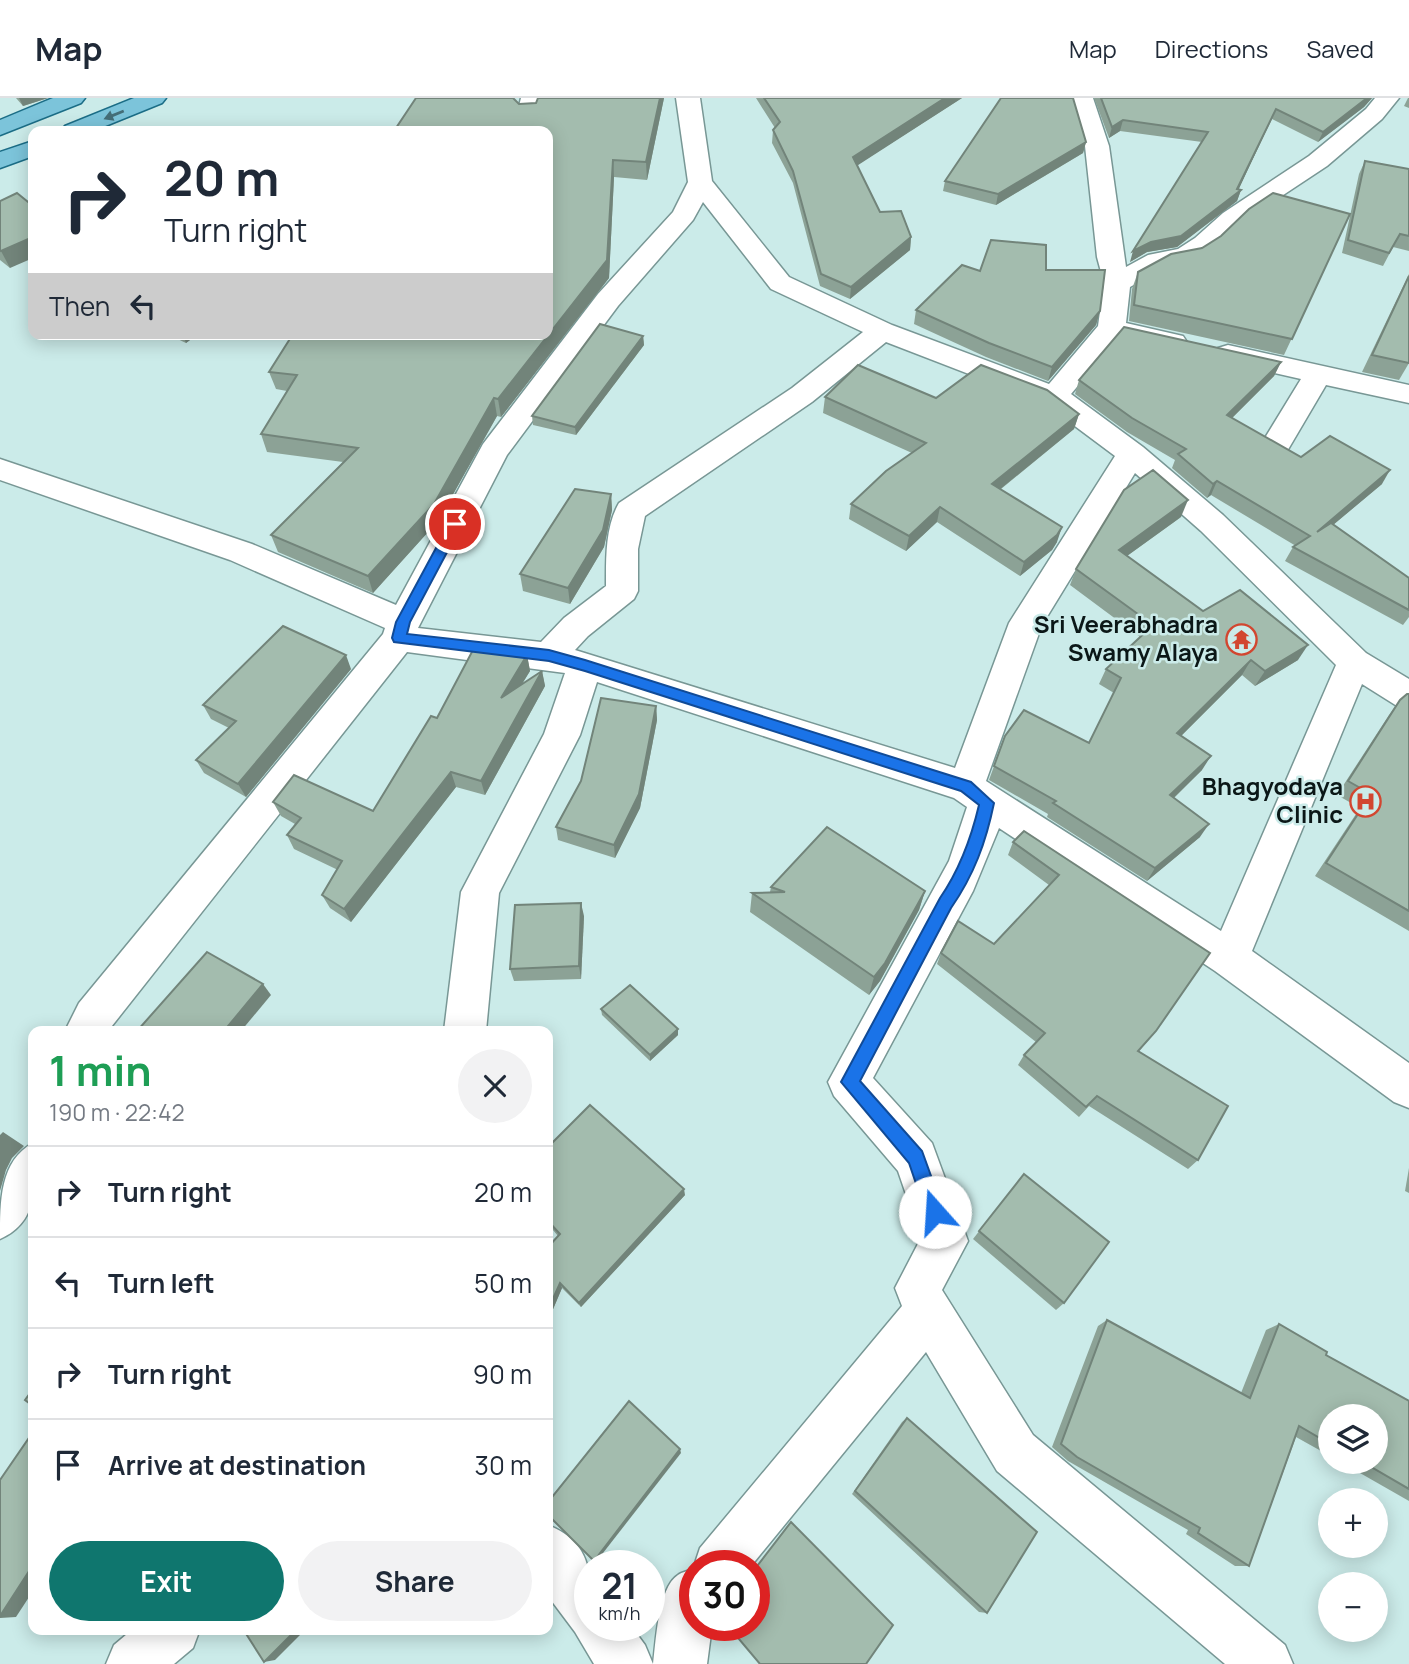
<!DOCTYPE html>
<meta charset="utf-8">
<style>
body{margin:0;font-family:Manrope,sans-serif;background:#f2f2f3;color:#1f2937;height:100vh;display:flex;flex-direction:column;font-size:26px;white-space:nowrap}
*{box-sizing:border-box;margin:0}
p{font-size:23px;color:#747a83}
.icon{flex:none;width:38px;height:38px;fill:none;stroke:currentColor;stroke-width:2;stroke-linecap:round;stroke-linejoin:round}
.map{position:relative;flex:1;overflow:hidden}
.sheet{position:absolute;left:28px;top:928px;width:525px;height:609px;display:flex;flex-direction:column;background:#fff;border-radius:14px;box-shadow:0 4px 18px #0003}
.sheet>*{flex:none}
.top-card{position:absolute;left:28px;top:28px;width:525px;height:214px;border-radius:14px;box-shadow:0 4px 18px #0003;background:#fff;color:#1f2937;overflow:hidden}
.buttons{position:absolute;left:1318px;top:1306px;display:grid;gap:14px}
.buttons a{display:grid;place-items:center;width:70px;height:70px;border-radius:50%;background:#fff;box-shadow:0 4px 18px #0003;font-size:35px}
.speed{position:absolute;left:574px;top:1452px;display:flex;gap:14px;font-size:35px;font-weight:700;text-align:center}
.speed>*{display:grid;place-content:center;width:91px;height:91px;border-radius:50%;background:#fff;box-shadow:0 4px 18px #0003;line-height:1}
.speed small{font-size:18px;font-weight:400}
.speed .limit{border:10px solid #d22;background:#fff;color:#111}
.pin{position:absolute;display:grid;place-items:center;width:60px;height:60px;color:#fff;margin:-30px;border:4px solid #fff;border-radius:50%;box-shadow:0 2px 7px #0007}
.me{position:absolute;width:77px;margin:-38px;rotate:341deg;stroke-linejoin:round;filter:drop-shadow(0 0 5px #0008)}
.turn{display:flex;align-items:center;gap:24px;height:147px;padding:0 21px;font-size:32px}
.turn .icon{width:91px;height:91px;stroke-width:2.5}
.turn b{display:block;font-size:49px;line-height:60px}
.then{display:flex;align-items:center;height:66px;padding:0 21px;background:#0003;gap:14px;font-size:26px}
.round{display:grid;place-items:center;flex:none;width:74px;height:74px;border-radius:37px;background:#f2f2f3}
.overview{display:flex;align-items:center;justify-content:space-between;height:119px;padding:0 21px}
h1{font-size:42px;font-weight:700;line-height:52px;color:#1e9e55}
.button{display:flex;gap:14px;margin-top:auto;padding:14px 21px}
.button a{flex:1;height:80px;border-radius:42px;background:#0f766e;color:#fff;font-size:28px;font-weight:700;line-height:80px;text-align:center}
.button a+a{background:#f2f2f3;color:#1f2937}
ul{padding:0;list-style:none}
li{display:flex;align-items:center;gap:21px;height:91px;padding:0 21px;border-top:2px solid #e0e1e3}
li div{flex:1}
li b{display:block;font-size:26px}
li em{font-style:normal}
header{display:flex;align-items:center;gap:42px;box-sizing:border-box;height:98px;padding:0 35px;background:#fff;border-bottom:2px solid #e0e1e3}
header strong{font-size:33px}
nav{display:flex;gap:38px;margin-inline-start:auto;font-size:24px}
.map>svg:first-child{display:block}
.lines{fill:none;stroke-linecap:round;stroke-linejoin:round}
.street-casing{stroke:#789795;stroke-width:3}
.primary-casing{stroke:#1b6d86;stroke-width:3}
.street{fill:#fff;fill-rule:evenodd}
.primary{fill:#7cc4da;fill-rule:evenodd}
.wall{fill:#8ca296}
.shaded-wall{fill:#72847a}
.building{fill:#a3bcae;stroke:#72847a;stroke-width:2}
.oneway{fill:#446e78}
.route{fill:#1a73e8;stroke:#114b97;stroke-width:2}
.labels{text-anchor:middle;stroke-width:5;stroke-linejoin:round;paint-order:stroke}
.poi-label{font-size:24px;font-weight:bold;fill:#0b1717;stroke:#cbebe9;text-anchor:end}
</style>
<header>
<strong>Map</strong>
<nav><a>Map</a><a>Directions</a><a>Saved</a></nav>
</header>
<div class="map">
<svg width="1409" height="1566" viewBox="0 0 1409 1566">
<rect width="100%" height="100%" fill="#cbebe9"/>
<g class="lines">
<defs>
<g id="street">
<polygon points="521,0 545,0 537,21 521,21 517,16"/>
<path d="M676,0H700L712,83L789,179L892,227L1049,286L1098,228L1104,185L1097,159L1085,48L1069,0H1093L1109,48L1126,169L1148,157L1178,151L1195,140L1223,115L1309,58L1366,11L1375,0H1399L1382,21L1327,68L1241,125L1213,152L1195,164L1164,170L1130,189L1126,225L1183,238L1187,244L1183,250L1173,253L1118,240L1071,296L1143,349L1223,417L1366,555L1409,581V612L1397,608L1362,586L1252,853L1409,965V1010L1394,1004L1215,873L999,730L973,793L873,980L932,1045L968,1143L942,1192L1033,1337L1285,1547L1293,1566H1225L997,1373L926,1254L751,1468H695V1528H712L707,1566H653C656,1543 658,1490 678,1477C682,1474 688,1473 693,1471L700,1450L902,1208L895,1190L921,1140L898,1073L834,998L828,984L949,763L967,709L954,700L597,584L580,637L499,795L486,933H444L461,794L544,636L565,575L407,554L108,933H65L79,905L383,536L385,530L230,462L0,382V361L252,446L396,507L483,346L598,196L673,114L688,84ZM703,104L771,191L863,234L792,290L619,405C605,429 606,461 606,488L564,520L541,544L418,530L507,357L618,208L693,122ZM886,244L1044,305L1115,358L1009,525L955,670L575,552L588,538L634,501L638,493V451L645,418L812,304ZM1135,375L1201,433L1336,567L1221,833L986,683L1042,527Z"/>
<polygon points="1228,247 1409,287 1409,305 1326,287 1286,355 1275,358 1264,355 1260,348 1301,281 1218,262 1214,256 1218,250"/>
<path d="M33,1045C35,1083 41,1123 0,1141C0,1102 0,1063 33,1045Z"/>
<path d="M548,1427C597,1447 590,1483 590,1528H631L645,1547L653,1566H594L575,1534L548,1498Z"/>
<polygon points="133,1531 200,1531 193,1550 174,1566 106,1566 114,1547"/>
</g>
<g id="primary">
<polygon points="53,0 85,0 81,5 0,37 0,22"/>
<polygon points="134,0 166,0 162,5 93,33 61,33 65,28"/>
<polygon points="33,43 33,58 0,70 0,54"/>
</g>
</defs>
<use href="#street" class="street-casing"/>
<use href="#primary" class="primary-casing"/>
<use href="#street" class="street"/>
<use href="#primary" class="primary"/>
</g>
<g class="wall">
<polygon points="16,0 48,0 23,8"/>
<polygon points="664,0 647,82 614,79 609,180 501,319 497,318 438,423 373,495 278,454 271,437 343,364 267,354 261,336 287,293 276,291 269,274 518,5 519,6"/>
<polygon points="756,0 962,0 857,67 880,114 911,139 910,152 850,201 820,188 793,85 772,45 773,32 775,30"/>
<polygon points="1094,0 1372,0 1364,9 1318,44 1272,21 1238,92 1241,92 1237,103 1177,149 1147,154 1130,164 1202,44 1120,33 1109,40"/>
<polygon points="1408,0 1409,0 1409,10 1404,8"/>
<polygon points="1086,44 1083,55 996,107 943,93 945,83"/>
<polygon points="1365,63 1409,71 1409,153 1393,149 1383,168 1342,155 1359,76"/>
<polygon points="0,103 10,170 0,162"/>
<polygon points="1350,116 1284,257 1129,223 1132,191 1138,174 1202,150"/>
<polygon points="1046,172 1100,213 1096,227 1048,283 986,259 914,226 916,212 980,173"/>
<polygon points="1409,176 1409,265 1399,282 1362,274"/>
<polygon points="167,236 198,236 186,245"/>
<polygon points="643,238 644,247 576,337 533,327 532,318"/>
<polygon points="1281,264 1274,278 1232,320 1301,359 1382,386 1333,427 1409,480 1409,519 1403,527 1285,463 1293,449 1296,448 1211,397 1207,400 1172,370 1175,362 1127,334 1075,296 1079,282"/>
<polygon points="825,299 936,300 1079,316 1074,331 1001,391 1057,444 1052,452 1020,478 937,424 906,453 849,421 851,406 912,355 823,315"/>
<polygon points="611,396 612,412 604,449 570,506 523,493 520,476"/>
<polygon points="1181,419 1127,458 1203,513 1298,562 1255,588 1242,577 1181,638 1202,672 1174,700 1200,739 1147,783 1047,719 1048,716 989,682 1005,638 1089,645 1114,595 1099,586 1106,571 1140,539 1070,487 1076,471"/>
<polygon points="527,557 530,573 522,586 542,573 545,588 485,697 456,689 351,824 330,810 322,797 338,772 294,751 287,737 295,726 281,718 273,704 373,713 437,620"/>
<polygon points="351,571 246,699 204,675 196,662 229,630 211,621 203,607"/>
<polygon points="1409,596 1409,833 1315,778 1360,710 1337,697 1389,617 1400,602"/>
<polygon points="656,608 657,622 640,710 615,760 558,742 556,729"/>
<polygon points="1013,744 1210,855 1156,933 1139,953 1198,1062 1188,1071 1089,1008 1079,1019 1018,967 1024,957 1036,944 937,866 941,855 994,846 1049,787 1008,757"/>
<polygon points="771,789 925,793 919,812 880,883 869,897 750,814 752,795 770,794"/>
<polygon points="584,818 581,881 514,883 510,871"/>
<polygon points="601,911 678,931 678,937 650,963 602,917"/>
<polygon points="548,1049 685,1097 581,1209 562,1190 548,1223 548,1149 558,1138 548,1126"/>
<polygon points="1409,1070 1409,1095 1405,1093"/>
<polygon points="1024,1076 1064,1205 1056,1212 973,1141"/>
<polygon points="1107,1222 1241,1295 1266,1232 1279,1226 1326,1257 1409,1303 1409,1403 1339,1363 1376,1363 1330,1318 1330,1358 1296,1339 1249,1468 1235,1468 1186,1436 1188,1432 1068,1363 1052,1349 1098,1228"/>
<polygon points="907,1320 987,1515 979,1514 852,1396 902,1324"/>
</g>
<g class="shaded-wall">
<polygon points="19,0 48,0 23,8"/>
<polygon points="660,0 664,0 647,82 646,64"/>
<polygon points="945,0 962,0 852,71 853,59"/>
<polygon points="1367,0 1372,0 1364,9 1318,44 1323,34"/>
<polygon points="1276,11 1237,95 1241,92 1237,103 1177,149 1147,154 1130,164 1133,153 1151,144"/>
<polygon points="1123,22 1120,33 1109,40 1112,29"/>
<polygon points="1086,44 1083,55 996,107 998,96"/>
<polygon points="613,62 614,79 609,180 501,319 498,301"/>
<polygon points="33,139 33,160 10,170 1,153"/>
<polygon points="911,139 910,152 850,201 851,189"/>
<polygon points="1100,213 1096,227 1048,283 1052,269"/>
<polygon points="183,236 198,236 186,245"/>
<polygon points="643,238 644,247 576,337 575,329"/>
<polygon points="1281,264 1274,278 1221,331 1227,317"/>
<polygon points="494,300 497,318 438,423 373,495 368,478"/>
<polygon points="1079,316 1074,331 988,401 992,386"/>
<polygon points="1390,372 1382,386 1309,447 1317,434"/>
<polygon points="1217,383 1211,397 1207,400 1213,386"/>
<polygon points="611,396 612,412 604,449 570,506 568,490"/>
<polygon points="1188,402 1181,419 1113,468 1119,452"/>
<polygon points="940,409 937,424 906,453 909,438"/>
<polygon points="1062,429 1057,444 1052,452 1020,478 1024,464"/>
<polygon points="1308,547 1298,562 1255,588 1265,573"/>
<polygon points="346,557 351,571 246,699 238,686"/>
<polygon points="527,557 530,573 504,615 501,600"/>
<polygon points="1251,562 1242,577 1169,650 1177,635"/>
<polygon points="542,573 545,588 485,697 481,683"/>
<polygon points="656,608 657,622 640,710 615,760 614,747"/>
<polygon points="1211,658 1202,672 1162,711 1170,697"/>
<polygon points="451,674 456,689 351,824 344,811"/>
<polygon points="1209,726 1200,739 1147,783 1155,770"/>
<polygon points="925,793 919,812 880,883 869,897 874,879"/>
<polygon points="581,805 584,818 581,881 579,868"/>
<polygon points="263,886 271,897 241,933 224,933"/>
<polygon points="678,931 678,937 650,963 650,957"/>
<polygon points="3,1034 24,1048 12,1060 6,1072 0,1093 0,1037"/>
<polygon points="684,1091 685,1097 581,1209 579,1205"/>
<polygon points="560,1185 562,1190 548,1223 548,1212"/>
<polygon points="680,1351 681,1355 596,1464 594,1463"/>
<polygon points="33,1467 33,1493 16,1519 0,1520 0,1518"/>
<polygon points="297,1531 306,1531 275,1562 264,1564"/>
</g>
<g class="building">
<polygon points="416,0 513,0 519,6 536,5 538,0 660,0 646,64 613,62 607,162 498,301 494,300 434,406 368,478 271,437 358,350 261,336 297,277 269,274 293,236 548,236 548,33 394,33"/>
<polygon points="764,0 945,0 853,59 880,114 901,113 911,139 851,189 821,176 793,73 773,32 780,24"/>
<polygon points="1001,0 1073,0 1086,44 998,96 945,83"/>
<polygon points="1101,0 1367,0 1323,34 1276,11 1237,91 1241,92 1181,138 1151,144 1133,153 1208,34 1123,22 1112,29"/>
<polygon points="1365,63 1409,71 1409,138 1400,136 1389,155 1348,142"/>
<polygon points="17,95 33,108 33,139 1,153 0,152 0,103"/>
<polygon points="1273,95 1350,116 1292,241 1134,207 1138,174 1171,156 1202,150 1221,138 1249,111"/>
<polygon points="991,142 1046,147 1046,172 1105,172 1100,213 1052,269 989,245 916,212 962,167 980,173"/>
<polygon points="1409,178 1409,265 1372,257"/>
<polygon points="600,226 643,238 575,329 532,318"/>
<polygon points="1124,229 1281,264 1227,317 1301,359 1330,338 1390,372 1317,434 1331,425 1409,480 1409,512 1293,449 1310,438 1217,383 1213,386 1178,356 1186,351 1132,320 1079,282"/>
<polygon points="858,267 936,300 981,267 1047,292 1079,316 992,386 1062,429 1057,437 1024,464 940,409 909,438 851,406 886,373 926,345 825,299"/>
<polygon points="1153,372 1188,402 1119,452 1203,513 1240,492 1308,547 1265,573 1251,562 1177,635 1211,658 1170,697 1209,726 1155,770 1053,705 1056,703 994,668 1005,638 1024,612 1089,645 1121,580 1106,571 1153,527 1076,471 1124,392"/>
<polygon points="575,391 611,396 603,432 568,490 520,476"/>
<polygon points="283,528 346,557 238,686 196,662 236,623 203,607"/>
<polygon points="474,550 527,557 501,600 542,573 481,683 451,674 344,811 322,797 342,763 287,737 301,720 273,704 294,677 373,713 431,618 437,620"/>
<polygon points="1407,596 1409,596 1409,813 1326,765 1371,696 1348,683 1400,602"/>
<polygon points="601,600 656,608 639,696 614,747 556,729 581,683"/>
<polygon points="827,729 925,793 885,865 874,879 752,795 785,794 771,789"/>
<polygon points="1024,733 1210,855 1156,933 1138,953 1228,1008 1198,1062 1097,998 1086,1009 1024,957 1045,935 941,855 958,823 994,846 1059,777 1013,744"/>
<polygon points="581,805 579,868 510,871 515,807"/>
<polygon points="207,854 263,886 224,933 137,933"/>
<polygon points="630,887 678,931 650,957 601,911"/>
<polygon points="590,1007 684,1091 579,1205 560,1185 548,1212 548,1149 560,1136 548,1123 548,1049"/>
<polygon points="1024,1076 1109,1144 1064,1205 979,1133"/>
<polygon points="1107,1222 1250,1300 1279,1226 1327,1254 1326,1257 1409,1303 1409,1391 1361,1363 1376,1363 1376,1318 1330,1318 1330,1346 1299,1328 1249,1468 1198,1435 1200,1430 1077,1359 1061,1346"/>
<polygon points="33,1291 33,1308 25,1302"/>
<polygon points="629,1303 680,1351 594,1463 548,1417 548,1404"/>
<polygon points="907,1320 1037,1434 987,1515 855,1393"/>
<polygon points="33,1334 33,1467 0,1518 0,1382"/>
<polygon points="791,1424 893,1527 866,1566 760,1566 728,1528 754,1528 754,1472"/>
<polygon points="243,1531 297,1531 264,1564"/>
</g>
<defs><path id="oneway-solid" d="M-6-.8H1V-3.2L6.5 0L1 3.2V.8H-6Z" transform="scale(1.75)"/></defs>
<use class="oneway" href="#oneway-solid" transform="translate(114 17) rotate(158)"/>
<path class="route" d="M455,421L462,426L410,524L407,536L549,552L585,562L971,684L994,705C986,744 974,777 951,810L860,983L922,1053L944,1114L941,1121L935,1123L928,1121L909,1065L841,984L940,800C960,771 971,741 979,707L961,693L585,573L549,563L394,544L392,540L396,524L449,426Z"/>
<defs>
<symbol id="temple-ring" viewBox="-11 -11 22 22"><circle r="9.5" fill="#cbebe9" stroke="#d24630" stroke-width="1.5"/><path d="M0-6L5-2H3V0L6.5 2.5H4V6H1.5V3h-3V6H-4V2.5H-6.5L-3 0V-2H-5Z" fill="#d24630"/></symbol>
<symbol id="hospital-ring" viewBox="-11 -11 22 22"><circle r="9.5" fill="#cbebe9" stroke="#d24630" stroke-width="1.5"/><path d="M-5-5h3v3.5h4V-5h3V5h-3V1.5h-4V5h-3Z" fill="#d24630"/></symbol>
</defs>
<g fill-rule="evenodd">
<use href="#temple-ring" x="1224" y="524" width="35" height="35"/>
<use href="#hospital-ring" x="1348" y="686" width="35" height="35"/>
</g>
<g class="labels">
<g class="poi-label">
<text x="1218" y="535">Sri Veerabhadra<tspan x="1218" dy="28">Swamy Alaya</tspan></text>
<text x="1343" y="697">Bhagyodaya<tspan x="1343" dy="28">Clinic</tspan></text>
</g>
</g>
</svg>
<div class="buttons">
<a><svg class="icon" aria-label="layers" viewBox="0 0 24 24"><path d="M12 4l9 5-9 5-9-5zM3 14l9 5 9-5"/></svg></a>
<a>+</a>
<a>−</a>
</div>
<div class="speed"><div>21<small>km/h</small></div><div class="limit">30</div></div>
<div class="pin" style="left:455px;top:426px;background:#d93025"><svg class="icon" aria-label="arrive" viewBox="0 0 24 24"><path d="M6 21V4h12l-3 4 3 4H6"/></svg></div>
<svg class="me" style="left:935px;top:1114px" viewBox="-20 -20 40 40"><circle r="19" fill="#fff"/><path d="M0-13L10 11 0 6-10 11z" fill="#1a73e8"/></svg>
<div class="top-card">
<div class="turn"><svg class="icon" aria-label="right" viewBox="0 0 24 24"><path d="M7 20v-9h11M14 6l5 5-5 5"/></svg><div><b>20 m</b>Turn right</div></div>
<div class="then">Then<svg class="icon" aria-label="left" viewBox="0 0 24 24"><path d="M17 20v-9H6M10 6l-5 5 5 5"/></svg></div>
</div>
<section class="sheet">
<div class="overview"><div><h1>1 min</h1><p>190 m · 22:42</p></div><a class="round"><svg class="icon" aria-label="close" viewBox="0 0 24 24"><path d="M6 6l12 12M18 6L6 18"/></svg></a></div>
<ul>
<li><svg class="icon" aria-label="right" viewBox="0 0 24 24"><path d="M7 20v-9h11M14 6l5 5-5 5"/></svg><div><b>Turn right</b></div><em>20 m</em></li>
<li><svg class="icon" aria-label="left" viewBox="0 0 24 24"><path d="M17 20v-9H6M10 6l-5 5 5 5"/></svg><div><b>Turn left</b></div><em>50 m</em></li>
<li><svg class="icon" aria-label="right" viewBox="0 0 24 24"><path d="M7 20v-9h11M14 6l5 5-5 5"/></svg><div><b>Turn right</b></div><em>90 m</em></li>
<li><svg class="icon" aria-label="arrive" viewBox="0 0 24 24"><path d="M6 21V4h12l-3 4 3 4H6"/></svg><div><b>Arrive at destination</b></div><em>30 m</em></li>
</ul>
<div class="button"><a>Exit</a><a>Share</a></div>
</section>
</div>
